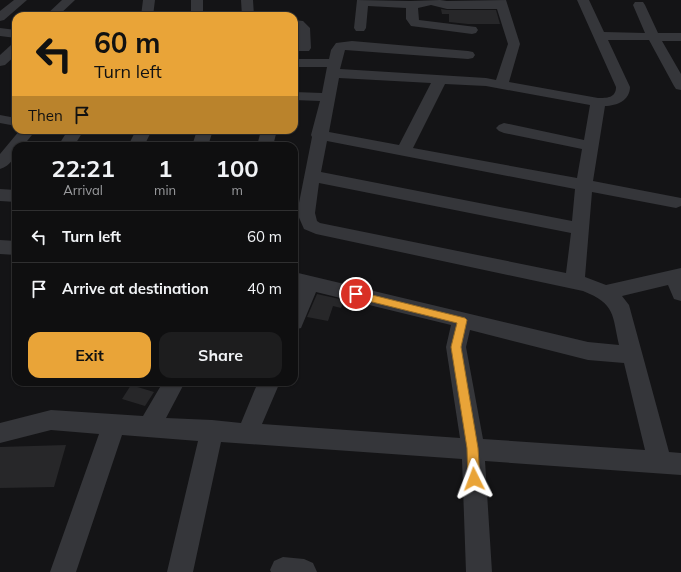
<!DOCTYPE html>
<style>
body{margin:0;font-family:Mulish,sans-serif;background:#1d1d1e;color:#f1f3f6;height:100vh;display:flex;flex-direction:column;font-size:15px;white-space:nowrap}
*{box-sizing:border-box;margin:0}
p{font-size:13px;color:#9b9c9f}
.icon{flex:none;width:22px;height:22px;fill:none;stroke:currentColor;stroke-width:2;stroke-linecap:round;stroke-linejoin:round}
.map{position:relative;flex:1;overflow:hidden}
.panel{position:absolute;left:12px;top:142px;width:286px;height:244px;display:flex;flex-direction:column;background:#0f0f10;border-radius:12px;box-shadow:0 1px 3px #0004,0 0 0 1px #2f2f30}
.panel>*{flex:none}
.banner{position:absolute;left:12px;top:12px;width:286px;height:122px;border-radius:12px;box-shadow:0 1px 3px #0004,0 0 0 1px #2f2f30;background:#e9a438;color:#111;overflow:hidden}
.pin{position:absolute;display:grid;place-items:center;width:34px;height:34px;color:#fff;margin:-17px;border:2px solid #fff;border-radius:50%;box-shadow:0 1px 4px #0007}
.me{position:absolute;width:44px;margin:-22px;rotate:357deg;stroke-linejoin:round;filter:drop-shadow(0 0 3px #0008)}
.turn{display:flex;align-items:center;gap:14px;height:84px;padding:0 16px;font-size:18px}
.turn .icon{width:52px;height:52px;stroke-width:2.5}
.turn b{display:block;font-size:28px;line-height:34px}
.then{display:flex;align-items:center;height:38px;padding:0 16px;background:#0003;gap:8px;font-size:15px}
.eta{display:flex;justify-content:space-evenly;align-items:center;height:68px;text-align:center}
.eta b{font-size:24px;font-weight:700;line-height:28px}
.button{display:flex;gap:8px;margin-top:auto;padding:8px 16px}
.button a{flex:1;height:46px;border-radius:12px;background:#e9a438;color:#111;font-size:16px;font-weight:700;line-height:46px;text-align:center}
.button a+a{background:#1d1d1e;color:#f1f3f6}
ul{padding:0;list-style:none}
li{display:flex;align-items:center;gap:12px;height:52px;padding:0 16px;border-top:1px solid #2f2f30}
li div{flex:1}
li b{display:block;font-size:15px}
li em{font-style:normal}
.map>svg:first-child{display:block}
.building{fill:#272729}
.lines{fill:none;stroke-linecap:round;stroke-linejoin:round}
.street{fill:#35363a;fill-rule:evenodd}
.route{fill:#e9a438;stroke:#976b24}
</style>
<div class="map">
<svg width="681" height="572" viewBox="0 0 681 572">
<rect width="100%" height="100%" fill="#141416"/>
<g class="building">
<polygon points="441,9 447,10 496,10 500,24 468,24 449,22 449,14 442,14"/>
<polygon points="317,294 344,300 341,308 333,306 328,321 307,317"/>
<polygon points="131,385 154,392 145,406 122,399"/>
<polygon points="66,445 54,487 0,488 0,447"/>
</g>
<g class="lines">
<g class="street">
<polygon points="14,0 27,0 4,20 0,21 0,11"/>
<polygon points="62,0 75,0 58,16 45,16"/>
<polygon points="143,0 155,0 153,16 141,16"/>
<rect x="191" y="0" width="12" height="16"/>
<polygon points="241,0 253,0 254,16 242,16"/>
<path d="M357,0L410,1L440,0L447,1L506,0L520,44L509,82L598,98C607,98 616,98 616,87L577,0H589L604,32L645,33L633,5L635,2H643L645,5L658,33H681V41H662L681,74V90L676,89L674,86L649,40H608L630,87C630,100 617,106 605,106L593,181L681,198V206L676,208L592,192L585,277L606,285L681,268V301L674,299L668,285L622,296L629,305L669,452L681,453V475L485,461L492,572H466L462,459L221,442L193,572H167L198,441L122,435L76,572H50L99,434L51,430L0,443V423L51,410L143,416L163,382H185L166,418L212,420L241,423L258,382H280L262,424L460,438L446,347L451,325L316,292L301,328L294,330V298L299,287L294,286V272L588,342L619,345C612,315 616,304 583,291L316,234L304,229L297,213L312,137L311,135L320,101L294,100V92L322,93L327,67H294V59H329L331,50L336,43L352,41L468,51L473,52L475,55L473,58L468,59L345,50L340,69L486,78L496,80L508,44L497,9H447L431,5L418,8L419,20L476,27L478,30L476,33L472,34L411,26L406,19V8L368,6L366,28L364,31H356L354,28ZM339,78L431,83L399,145L329,132ZM445,84L486,86L590,105L584,140L504,123L499,125L496,128L499,131L504,133L582,149L577,178L413,148ZM327,141L575,189L572,221L321,172ZM319,183L571,233L566,273L320,223L317,221L315,213ZM470,330L588,360L624,363L645,450L483,439L466,347Z"/>
<polygon points="294,20 303,21 310,28 311,48 309,51 299,51 297,48 298,29 294,28"/>
<polygon points="0,28 16,30 16,38 0,36"/>
<polygon points="16,44 16,55 5,65 0,66 0,55 11,45"/>
<polygon points="0,115 16,118 16,126 0,123"/>
<path d="M20,130H36L23,146H16C16,156 11,166 0,169V154Z"/>
<polygon points="68,130 84,130 74,146 58,146"/>
<polygon points="136,130 152,130 144,146 128,146"/>
<polygon points="197,130 213,130 208,146 192,146"/>
<polygon points="261,130 277,130 273,146 257,146"/>
<polygon points="0,189 16,190 16,202 0,201"/>
<polygon points="0,240 16,241 16,255 0,254"/>
<polygon points="283,557 304,559 313,563 317,572 271,572 270,570 274,561"/>
</g>
</g>
<polygon class="route" points="356,291 465,318 467,320 461,347 478,448 480,479 478,483 474,484 470,483 468,479 467,448 451,347 457,323 352,297 351,294 352,292"/>
</svg>
<div class="pin" style="left:356px;top:294px;background:#d93025"><svg class="icon" aria-label="arrive" viewBox="0 0 24 24"><path d="M6 21V4h12l-3 4 3 4H6"/></svg></div>
<svg class="me" style="left:474px;top:479px" viewBox="-20 -20 40 40"><path d="M0-17L14 15 0 8-14 15z" fill="#e9a438" stroke="#fff" stroke-width="4"/></svg>
<div class="banner">
<div class="turn"><svg class="icon" aria-label="left" viewBox="0 0 24 24"><path d="M17 20v-9H6M10 6l-5 5 5 5"/></svg><div><b>60 m</b>Turn left</div></div>
<div class="then">Then<svg class="icon" aria-label="arrive" viewBox="0 0 24 24"><path d="M6 21V4h12l-3 4 3 4H6"/></svg></div>
</div>
<section class="panel">
<div class="eta">
<div><b>22:21</b><p>Arrival</p></div>
<div><b>1</b><p>min</p></div>
<div><b>100</b><p>m</p></div>
</div>
<ul>
<li><svg class="icon" aria-label="left" viewBox="0 0 24 24"><path d="M17 20v-9H6M10 6l-5 5 5 5"/></svg><div><b>Turn left</b></div><em>60 m</em></li>
<li><svg class="icon" aria-label="arrive" viewBox="0 0 24 24"><path d="M6 21V4h12l-3 4 3 4H6"/></svg><div><b>Arrive at destination</b></div><em>40 m</em></li>
</ul>
<div class="button"><a>Exit</a><a>Share</a></div>
</section>
</div>
